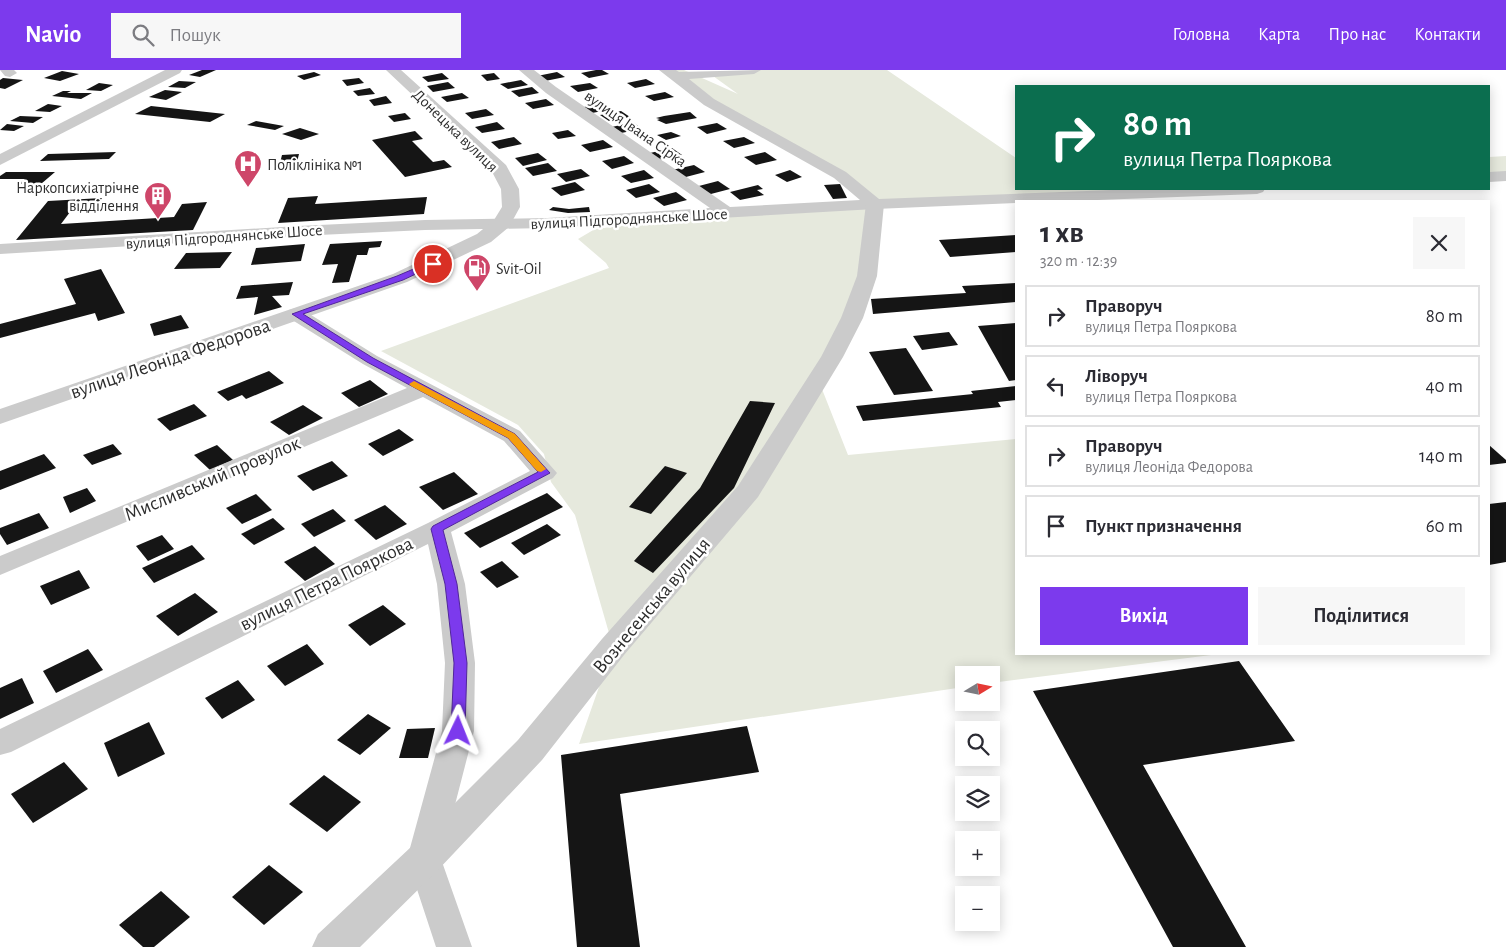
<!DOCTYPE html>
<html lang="uk">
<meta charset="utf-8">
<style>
body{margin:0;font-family:"Alegreya Sans",sans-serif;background:#f7f7f7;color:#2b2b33;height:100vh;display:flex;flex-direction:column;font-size:19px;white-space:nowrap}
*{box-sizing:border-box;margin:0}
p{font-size:16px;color:#7c7c81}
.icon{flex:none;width:28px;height:28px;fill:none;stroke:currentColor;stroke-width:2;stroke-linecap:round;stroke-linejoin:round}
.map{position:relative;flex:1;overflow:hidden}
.sheet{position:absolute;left:1015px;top:130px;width:475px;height:455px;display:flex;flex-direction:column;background:#fff;border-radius:0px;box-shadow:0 2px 12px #0003}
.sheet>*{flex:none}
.guide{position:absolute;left:1015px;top:15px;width:475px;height:105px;border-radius:0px;box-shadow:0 2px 12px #0003;background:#0b6e4f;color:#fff;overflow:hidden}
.needle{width:32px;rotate:80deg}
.fabs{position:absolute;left:955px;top:596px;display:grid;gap:10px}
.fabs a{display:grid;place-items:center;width:45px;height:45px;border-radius:0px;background:#fff;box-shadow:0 2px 12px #0003;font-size:25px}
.pin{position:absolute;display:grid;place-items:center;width:42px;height:42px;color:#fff;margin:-21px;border:2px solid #fff;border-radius:50%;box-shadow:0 1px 5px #0007}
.me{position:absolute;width:55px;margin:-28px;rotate:2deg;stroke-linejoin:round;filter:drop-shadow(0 0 4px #0008)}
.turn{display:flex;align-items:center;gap:18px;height:105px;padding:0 25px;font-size:22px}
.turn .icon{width:65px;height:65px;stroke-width:2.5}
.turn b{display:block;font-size:35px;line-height:42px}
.round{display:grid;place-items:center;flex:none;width:52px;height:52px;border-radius:0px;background:#f7f7f7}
.summary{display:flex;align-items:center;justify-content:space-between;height:85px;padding:0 25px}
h1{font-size:30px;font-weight:600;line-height:38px}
.button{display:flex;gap:10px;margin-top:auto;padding:10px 25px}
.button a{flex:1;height:58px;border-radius:0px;background:#7c3aed;color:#fff;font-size:20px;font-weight:600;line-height:58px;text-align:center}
.button a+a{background:#f7f7f7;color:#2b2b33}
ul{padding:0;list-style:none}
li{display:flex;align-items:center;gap:15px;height:62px;margin:0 10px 8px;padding:0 15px;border:2px solid #e1e1e2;border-radius:0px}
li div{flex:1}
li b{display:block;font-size:19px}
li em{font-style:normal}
header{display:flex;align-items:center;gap:30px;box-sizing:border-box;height:70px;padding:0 25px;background:#7c3aed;color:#fff}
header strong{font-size:24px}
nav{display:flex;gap:28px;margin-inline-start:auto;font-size:18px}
.search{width:350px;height:45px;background:#f7f7f7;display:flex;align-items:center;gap:12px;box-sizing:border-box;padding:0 18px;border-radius:0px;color:#7c7c81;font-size:19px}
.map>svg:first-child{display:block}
.green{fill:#e6e9dd}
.building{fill:#151515}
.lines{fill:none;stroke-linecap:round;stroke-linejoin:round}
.minor{fill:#cbcbcb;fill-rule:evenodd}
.tertiary{fill:#cbcbcb;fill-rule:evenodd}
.route{fill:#7c3aed;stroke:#51269a}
.slow{fill:#f59e0b}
.labels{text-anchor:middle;stroke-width:5;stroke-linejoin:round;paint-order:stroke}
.far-street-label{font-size:16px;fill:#2e2e2e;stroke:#fff}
.far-poi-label{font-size:16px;fill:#2e2e2e;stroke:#fff;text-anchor:start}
.street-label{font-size:20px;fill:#2e2e2e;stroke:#fff}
</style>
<header>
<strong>Navio</strong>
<div class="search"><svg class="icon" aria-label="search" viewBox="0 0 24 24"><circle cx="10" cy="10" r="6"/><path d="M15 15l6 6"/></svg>Пошук</div>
<nav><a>Головна</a><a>Карта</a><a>Про нас</a><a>Контакти</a></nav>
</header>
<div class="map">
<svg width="1506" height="877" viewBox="0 0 1506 877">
<rect width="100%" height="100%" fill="#fff"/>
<g class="green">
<polygon points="666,0 684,0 738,24 713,6 756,0 887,0 1016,88 1016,119 1257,119 875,134 871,176 818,309 848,385 1016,369 1016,584 1219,584 991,613 991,605 964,605 964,617 579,674 613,577 575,445 551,412 544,384 518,355 381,281 609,198 606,193 578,169 595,159 727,143 874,134 840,105 709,32"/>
<polygon points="1506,86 1506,106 1489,107 1489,87"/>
</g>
<g class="building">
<polygon points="202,0 216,0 200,7 189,5"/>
<polygon points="596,0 602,0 609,4 589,8 581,3"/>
<polygon points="62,1 79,4 60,11 44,8"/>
<polygon points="314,2 321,5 304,10 297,6"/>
<polygon points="557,2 565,7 545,11 537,6"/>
<polygon points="442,3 449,9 428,12 422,7"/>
<polygon points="494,3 500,9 487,11 481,5"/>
<polygon points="3,8 23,10 5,19 0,18 0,10"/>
<polygon points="359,8 364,13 347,16 342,10"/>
<polygon points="646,9 655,14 635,18 627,13"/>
<polygon points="521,10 528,15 508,19 500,14"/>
<polygon points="179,11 196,12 185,18 168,17"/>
<polygon points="448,12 455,18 433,22 427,16"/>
<polygon points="99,13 113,15 101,21 86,20"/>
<polygon points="590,13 598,18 578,22 570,16"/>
<polygon points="532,17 539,23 519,27 511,21"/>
<polygon points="370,18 375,24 358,26 353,21"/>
<polygon points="165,20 182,22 166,30 149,27"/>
<polygon points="63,21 71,21 67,23 92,23 81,29 52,26"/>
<polygon points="665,22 674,27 654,31 645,26"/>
<polygon points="462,23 469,28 447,32 441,27"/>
<polygon points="386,26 392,33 374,36 369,30"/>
<polygon points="546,29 554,35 533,39 525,33"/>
<polygon points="604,33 613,39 592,43 584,37"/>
<polygon points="48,34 62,36 50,42 35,41"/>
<polygon points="151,36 225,44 210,52 135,44"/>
<polygon points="486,39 494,45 472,49 465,43"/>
<polygon points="621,41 630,47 609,51 600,45"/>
<polygon points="690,42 697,48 666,54 657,50 660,49 656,48 664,46"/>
<polygon points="405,43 411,49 394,52 388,46"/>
<polygon points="20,46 43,47 33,53 10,51"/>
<polygon points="256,51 284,56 275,60 247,55"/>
<polygon points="497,52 505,59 482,63 475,57"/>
<polygon points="633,52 642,59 621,63 612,57"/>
<polygon points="717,53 727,59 707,64 697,57"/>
<polygon points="7,54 24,56 14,61 0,60"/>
<polygon points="300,58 319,64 301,70 282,64"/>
<polygon points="568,60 576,66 558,69 552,63"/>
<polygon points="415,61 423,69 412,71 433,92 444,90 452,97 405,107 372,70"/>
<polygon points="671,62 681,66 666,70 657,65"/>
<polygon points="514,67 522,74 499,79 491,72"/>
<polygon points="744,67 755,73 734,78 723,71"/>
<polygon points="603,70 613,77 590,82 581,75"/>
<polygon points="672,78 682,85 660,90 650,83"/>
<polygon points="116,82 109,89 40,91 48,84"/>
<polygon points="765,82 777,90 756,95 744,87"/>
<polygon points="538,83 547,90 523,96 515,88"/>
<polygon points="299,84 296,96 279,97 282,85"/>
<polygon points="624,86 634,93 612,99 602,91"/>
<polygon points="548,93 557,101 533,106 525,98"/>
<polygon points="694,95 705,102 682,108 672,100"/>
<polygon points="581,99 590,106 566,112 557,104"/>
<polygon points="644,100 654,108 631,113 621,106"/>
<polygon points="790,100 802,107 787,112 775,105"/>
<polygon points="6,102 55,102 41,114 19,114 25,109 0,109 0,106"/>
<polygon points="718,111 730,119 707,125 695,117"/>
<polygon points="575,112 585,120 561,126 551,118"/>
<polygon points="649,114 660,122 636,128 626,120"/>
<polygon points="840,114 847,128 833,129 824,115"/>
<polygon points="758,115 763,119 757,120 764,125 740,130 730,122"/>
<polygon points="676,122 687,130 664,136 653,128"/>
<polygon points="318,126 315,134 427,127 424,144 278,153 288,128"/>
<polygon points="102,128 96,137 73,138 61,154 174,147 182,134 207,132 193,160 16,170 48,131"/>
<polygon points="553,137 569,139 589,137 590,142 568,143 549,140"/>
<polygon points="1016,165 1016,182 950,187 939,170"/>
<polygon points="382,171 380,177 369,178 367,185 357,185 349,212 332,213 338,194 322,195 330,174"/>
<polygon points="305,174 301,191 251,195 256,178"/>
<polygon points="232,182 220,198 174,199 186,183"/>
<polygon points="101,199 125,243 98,251 95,243 0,268 0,254 76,234 64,209"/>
<polygon points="293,212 289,225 272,226 282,237 254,245 258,227 236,229 241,216"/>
<polygon points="1016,213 1016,232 873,244 871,229 966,223 962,216"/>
<polygon points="181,245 189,258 154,266 150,254"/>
<polygon points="1016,253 1016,310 1009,311 978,256"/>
<polygon points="949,262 958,275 922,280 913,266"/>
<polygon points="906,278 933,321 894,325 869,282"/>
<polygon points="269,301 284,313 246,329 242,325 228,331 217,322"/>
<polygon points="370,310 388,324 359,337 341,323"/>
<polygon points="1016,316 1016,330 998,332 1001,337 863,351 856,336 973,324 971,321"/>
<polygon points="750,331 775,333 734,418 653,503 634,491 700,418"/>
<polygon points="194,334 207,346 170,361 157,349"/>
<polygon points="303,335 323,348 289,365 270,352"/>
<polygon points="399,359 414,370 383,386 368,374"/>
<polygon points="113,374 122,384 92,395 83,385"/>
<polygon points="217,375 233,390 210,400 194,385"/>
<polygon points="1489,375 1506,390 1506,393 1489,395"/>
<polygon points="44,384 56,398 0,420 0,401"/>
<polygon points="332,391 348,406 313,421 297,406"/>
<polygon points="665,396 687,403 651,444 629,437"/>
<polygon points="454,402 478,424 443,440 419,417"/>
<polygon points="87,418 96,431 70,443 63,427"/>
<polygon points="547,423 563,437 480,478 464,463"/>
<polygon points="256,424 272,440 242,454 226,438"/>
<polygon points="1506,432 1506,492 1489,495 1489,434"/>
<polygon points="385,435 407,454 376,470 354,450"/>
<polygon points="333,439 346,451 314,467 301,454"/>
<polygon points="39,443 49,458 7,475 0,464 0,458"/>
<polygon points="273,448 285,459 254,475 241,464"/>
<polygon points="547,454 561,465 524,485 511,473"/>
<polygon points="162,465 174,479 148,491 136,476"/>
<polygon points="192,475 205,489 154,513 142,498"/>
<polygon points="315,476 335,494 305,511 284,492"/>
<polygon points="502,491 519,507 497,518 480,502"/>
<polygon points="79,500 90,518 51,535 40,516"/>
<polygon points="195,523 218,542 178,566 156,546"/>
<polygon points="383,535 406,554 370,576 348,555"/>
<polygon points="307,574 324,594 285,616 267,596"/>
<polygon points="88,579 103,600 56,623 43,601"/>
<polygon points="1239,591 1295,671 1143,695 1246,877 1173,877 1033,621"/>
<polygon points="22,608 34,633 0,649 0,618"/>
<polygon points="238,610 255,630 222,649 205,628"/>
<polygon points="368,644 391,658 360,685 337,670"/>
<polygon points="149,652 165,684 118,707 104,673"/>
<polygon points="747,656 759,702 620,724 640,877 577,877 561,685"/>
<polygon points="435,658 428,688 399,688 407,659"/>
<polygon points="64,692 88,719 33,753 11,724"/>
<polygon points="324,705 361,732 327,762 289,734"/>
<polygon points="269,795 303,822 264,855 232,827"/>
<polygon points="161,821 190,847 154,877 143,877 119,855"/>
</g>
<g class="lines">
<g class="minor">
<polygon points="0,0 14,0 17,3 10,7 5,6"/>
<polygon points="165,0 182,0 180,3 0,95 0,84"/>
<polygon points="519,0 534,0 556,17 730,137 860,130 834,108 704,35 659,0 676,0 679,2 761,0 754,4 689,9 714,29 846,102 879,129 1138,119 1265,119 1263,122 1257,124 1071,131 1016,131 1016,133 875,139 547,158 425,160 298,166 0,184 0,174 298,156 425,150 547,148 710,138 546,23"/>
<polygon points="1506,101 1506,111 1489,112 1489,102"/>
<polygon points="296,238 303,240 377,286 520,361 557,403 553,408 451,462 465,514 475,593 474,661 441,789 472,877 436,877 407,789 442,661 445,593 437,514 428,474 11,682 0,685 0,659 428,453 530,401 504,371 423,327 0,505 0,486 407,318 363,294 289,248 286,244 289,240"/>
</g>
<g class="tertiary">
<polygon points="386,0 401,0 506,95 519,119 520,137 509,157 491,172 407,212 0,354 0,339 393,204 477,164 494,150 502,137 501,119 490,98"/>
<polygon points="875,128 882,130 884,134 877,206 863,248 843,287 758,427 624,585 542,690 437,801 360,877 312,877 318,864 411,777 518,670 602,569 738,416 821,287 841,248 857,206 866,134 868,130"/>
</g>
</g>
<polygon class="route" points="430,192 437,194 403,210 303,244 373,288 515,364 550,403 443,460 457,514 467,593 465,661 463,665 458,667 453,665 451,661 454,593 445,514 431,459 433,456 538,402 508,368 367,292 292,244 397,206"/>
<polygon class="slow" points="414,311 515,364 546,399 541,402 537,401 508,368 411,316 409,314"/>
<defs>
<symbol id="hospital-pin" viewBox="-11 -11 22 30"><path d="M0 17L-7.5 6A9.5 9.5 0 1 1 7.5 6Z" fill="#ce4669" stroke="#fff"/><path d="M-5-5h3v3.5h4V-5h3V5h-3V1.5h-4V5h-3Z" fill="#fff"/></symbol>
<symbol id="building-pin" viewBox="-11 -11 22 30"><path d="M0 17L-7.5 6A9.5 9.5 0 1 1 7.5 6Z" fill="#ce4669" stroke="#fff"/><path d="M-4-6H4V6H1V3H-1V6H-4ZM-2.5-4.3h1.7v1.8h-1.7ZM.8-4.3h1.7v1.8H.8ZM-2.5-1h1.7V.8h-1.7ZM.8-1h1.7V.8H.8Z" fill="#fff"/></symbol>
<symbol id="fuel-pin" viewBox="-11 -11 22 30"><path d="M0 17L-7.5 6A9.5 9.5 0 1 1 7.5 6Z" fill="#ce4669" stroke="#fff"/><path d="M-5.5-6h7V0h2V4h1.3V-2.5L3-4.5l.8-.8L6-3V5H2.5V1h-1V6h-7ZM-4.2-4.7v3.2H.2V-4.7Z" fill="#fff"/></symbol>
</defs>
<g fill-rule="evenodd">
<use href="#hospital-pin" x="232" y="78" width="32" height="43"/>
<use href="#building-pin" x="142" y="110" width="32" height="43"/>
<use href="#fuel-pin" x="461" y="182" width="32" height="43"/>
</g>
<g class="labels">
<g class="far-street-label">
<text transform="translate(636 58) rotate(35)" y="6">вулиця Івана Сірка</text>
<text transform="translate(456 60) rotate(44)" y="6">Донецька вулиця</text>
<text transform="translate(629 148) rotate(-3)" y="6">вулиця Підгороднянське Шосе</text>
<text transform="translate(224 166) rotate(-4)" y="6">вулиця Підгороднянське Шосе</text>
</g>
<g class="far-poi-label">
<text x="267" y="100">Поліклініка №1</text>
<text x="139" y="123" text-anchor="end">Наркопсихіатрічне<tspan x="139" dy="18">відділення</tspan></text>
<text x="496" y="204">Svit-Oil</text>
</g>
<g class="street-label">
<text transform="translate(170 288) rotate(-19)" y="7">вулиця Леоніда Федорова</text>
<text transform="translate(212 408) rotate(-23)" y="7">Мисливський провулок</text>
<text transform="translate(326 513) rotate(-26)" y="7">вулиця Петра Пояркова</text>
<text transform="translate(651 535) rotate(-50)" y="7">Вознесенська вулиця</text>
</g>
</g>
</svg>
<div class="fabs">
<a><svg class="needle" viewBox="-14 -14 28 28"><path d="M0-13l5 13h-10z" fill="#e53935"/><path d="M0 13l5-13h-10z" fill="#7c7c81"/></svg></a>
<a><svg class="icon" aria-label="search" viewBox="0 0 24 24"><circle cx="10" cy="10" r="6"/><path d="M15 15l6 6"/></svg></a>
<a><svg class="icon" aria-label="layers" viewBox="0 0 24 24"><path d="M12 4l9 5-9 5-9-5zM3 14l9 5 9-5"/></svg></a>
<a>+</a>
<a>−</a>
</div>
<div class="pin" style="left:433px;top:194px;background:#d93025"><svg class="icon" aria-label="arrive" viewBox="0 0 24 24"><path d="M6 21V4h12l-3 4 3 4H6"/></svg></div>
<svg class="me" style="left:458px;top:661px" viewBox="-20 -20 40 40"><path d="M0-17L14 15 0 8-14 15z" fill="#7c3aed" stroke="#fff" stroke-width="4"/></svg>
<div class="guide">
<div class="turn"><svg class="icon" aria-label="right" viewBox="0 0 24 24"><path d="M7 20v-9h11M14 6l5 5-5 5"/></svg><div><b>80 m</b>вулиця Петра Пояркова</div></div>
</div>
<section class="sheet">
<div class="summary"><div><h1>1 хв</h1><p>320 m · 12:39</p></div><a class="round"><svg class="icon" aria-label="close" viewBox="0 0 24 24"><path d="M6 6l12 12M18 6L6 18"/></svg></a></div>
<ul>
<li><svg class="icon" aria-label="right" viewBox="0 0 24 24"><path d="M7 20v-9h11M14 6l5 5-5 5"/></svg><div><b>Праворуч</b><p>вулиця Петра Пояркова</p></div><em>80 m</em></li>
<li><svg class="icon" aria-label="left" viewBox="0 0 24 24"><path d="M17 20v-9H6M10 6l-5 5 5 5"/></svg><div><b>Ліворуч</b><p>вулиця Петра Пояркова</p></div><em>40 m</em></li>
<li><svg class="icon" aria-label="right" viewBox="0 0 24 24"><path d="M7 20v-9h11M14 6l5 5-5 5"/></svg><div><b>Праворуч</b><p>вулиця Леоніда Федорова</p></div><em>140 m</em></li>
<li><svg class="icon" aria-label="arrive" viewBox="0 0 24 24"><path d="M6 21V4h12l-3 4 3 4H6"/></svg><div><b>Пункт призначення</b></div><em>60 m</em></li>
</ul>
<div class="button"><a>Вихід</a><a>Поділитися</a></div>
</section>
</div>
